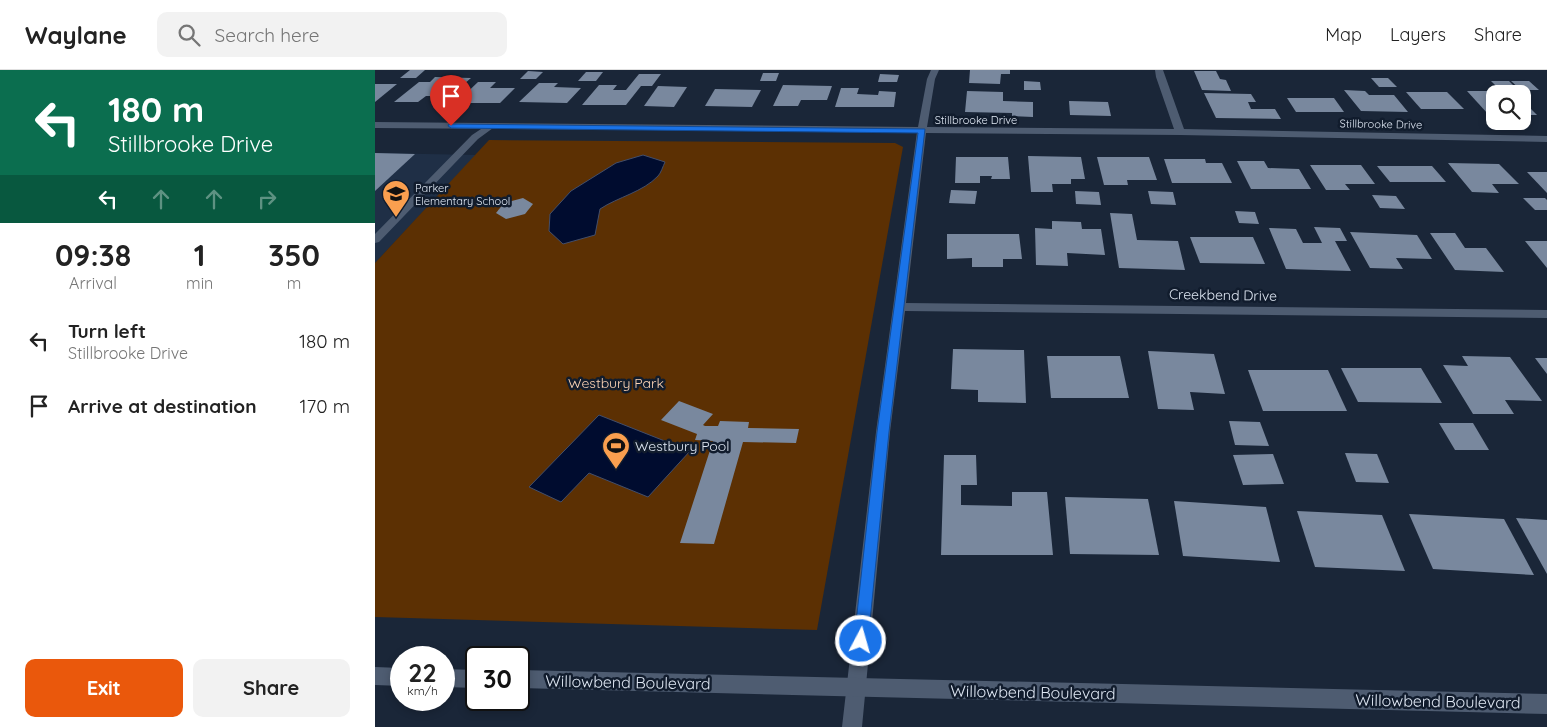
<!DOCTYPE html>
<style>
body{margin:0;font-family:Quicksand,sans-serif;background:#f2f2f2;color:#222;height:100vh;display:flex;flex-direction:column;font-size:19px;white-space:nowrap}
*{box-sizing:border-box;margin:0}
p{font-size:16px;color:#767676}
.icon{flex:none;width:28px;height:28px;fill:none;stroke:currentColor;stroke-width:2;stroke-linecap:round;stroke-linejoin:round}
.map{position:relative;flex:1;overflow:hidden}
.drawer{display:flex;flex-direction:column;background:#fff;width:375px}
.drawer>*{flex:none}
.guide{background:#0b6e4f;color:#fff;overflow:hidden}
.fabs{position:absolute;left:1111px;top:15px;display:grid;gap:10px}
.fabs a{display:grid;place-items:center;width:45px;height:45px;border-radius:10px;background:#fff;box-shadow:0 2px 8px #0003;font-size:25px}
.speed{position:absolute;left:15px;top:576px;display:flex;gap:10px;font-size:25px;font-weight:700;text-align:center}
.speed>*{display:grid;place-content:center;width:65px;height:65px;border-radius:50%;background:#fff;box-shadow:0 2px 8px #0003;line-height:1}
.speed small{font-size:12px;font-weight:400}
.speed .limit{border:2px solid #111;border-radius:8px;background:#fff;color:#111}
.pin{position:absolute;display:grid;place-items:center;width:42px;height:42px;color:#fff;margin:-51px -21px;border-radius:50% 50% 50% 0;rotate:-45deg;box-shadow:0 0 5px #0007}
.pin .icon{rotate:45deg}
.me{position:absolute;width:55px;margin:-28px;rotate:6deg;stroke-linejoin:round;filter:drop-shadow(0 0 4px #0008)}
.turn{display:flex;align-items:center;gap:18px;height:105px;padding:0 25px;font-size:22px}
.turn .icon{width:65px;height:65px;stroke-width:2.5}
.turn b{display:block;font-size:35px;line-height:42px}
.lanes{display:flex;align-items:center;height:48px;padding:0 25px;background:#0003;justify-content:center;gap:25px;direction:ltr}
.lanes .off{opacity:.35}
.eta{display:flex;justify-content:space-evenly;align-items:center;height:85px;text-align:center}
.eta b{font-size:30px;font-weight:700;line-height:35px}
.action{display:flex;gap:10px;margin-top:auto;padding:10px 25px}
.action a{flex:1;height:58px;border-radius:10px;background:#ea580c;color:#fff;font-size:20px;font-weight:700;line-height:58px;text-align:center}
.action a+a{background:#f2f2f2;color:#222}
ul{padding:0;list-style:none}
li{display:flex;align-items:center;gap:15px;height:65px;padding:0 25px}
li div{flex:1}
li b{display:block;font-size:19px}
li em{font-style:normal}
header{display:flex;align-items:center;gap:30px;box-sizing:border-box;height:70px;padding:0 25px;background:#fff;border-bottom:1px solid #e0e0e0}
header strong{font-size:24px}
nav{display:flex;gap:28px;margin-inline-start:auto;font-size:18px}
.search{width:350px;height:45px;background:#f2f2f2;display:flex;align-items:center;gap:12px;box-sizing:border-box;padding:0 18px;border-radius:10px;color:#767676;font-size:19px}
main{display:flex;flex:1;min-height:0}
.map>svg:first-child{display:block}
.built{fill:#1f2f46}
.green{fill:#5c3003}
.water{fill:#000c2f;stroke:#434e6a}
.building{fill:#79889e}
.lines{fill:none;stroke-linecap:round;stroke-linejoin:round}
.service{fill:#4e5c71;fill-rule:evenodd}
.minor{fill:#4e5c71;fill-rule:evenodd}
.secondary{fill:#4e5c71;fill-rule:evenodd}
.route{fill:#1a73e8;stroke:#114b97}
.labels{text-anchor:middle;stroke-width:5;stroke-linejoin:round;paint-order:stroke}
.far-street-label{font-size:11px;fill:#dfe7f3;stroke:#111c2d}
.far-poi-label{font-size:11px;fill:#dfe7f3;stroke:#111c2d;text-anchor:start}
.street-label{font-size:14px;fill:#dfe7f3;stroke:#111c2d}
.park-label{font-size:14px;fill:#fdd4b5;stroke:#111c2d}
.poi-label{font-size:14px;fill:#dfe7f3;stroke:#111c2d;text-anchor:start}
.near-street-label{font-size:16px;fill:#dfe7f3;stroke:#111c2d}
</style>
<header>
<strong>Waylane</strong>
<div class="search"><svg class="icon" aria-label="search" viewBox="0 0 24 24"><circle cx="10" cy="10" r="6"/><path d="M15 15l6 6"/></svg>Search here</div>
<nav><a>Map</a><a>Layers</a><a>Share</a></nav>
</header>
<main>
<section class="drawer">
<div class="guide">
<div class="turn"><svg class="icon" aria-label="left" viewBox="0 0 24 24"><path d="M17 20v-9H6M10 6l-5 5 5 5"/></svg><div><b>180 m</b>Stillbrooke Drive</div></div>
<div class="lanes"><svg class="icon" aria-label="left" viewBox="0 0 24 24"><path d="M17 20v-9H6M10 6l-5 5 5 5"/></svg><svg class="icon off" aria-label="ahead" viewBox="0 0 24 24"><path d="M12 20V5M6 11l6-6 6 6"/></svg><svg class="icon off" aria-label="ahead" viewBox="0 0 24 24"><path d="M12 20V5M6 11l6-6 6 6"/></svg><svg class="icon off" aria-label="right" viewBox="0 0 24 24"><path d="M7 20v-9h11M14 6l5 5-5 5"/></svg></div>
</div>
<div class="eta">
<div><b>09:38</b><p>Arrival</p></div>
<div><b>1</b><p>min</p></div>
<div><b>350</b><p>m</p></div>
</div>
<ul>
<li><svg class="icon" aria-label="left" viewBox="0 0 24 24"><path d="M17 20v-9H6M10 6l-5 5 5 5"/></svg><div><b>Turn left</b><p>Stillbrooke Drive</p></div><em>180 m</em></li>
<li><svg class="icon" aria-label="arrive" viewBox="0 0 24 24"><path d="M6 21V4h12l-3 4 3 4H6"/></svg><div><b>Arrive at destination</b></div><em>170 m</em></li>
</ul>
<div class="action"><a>Exit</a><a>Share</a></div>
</section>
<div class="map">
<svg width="1172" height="657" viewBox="0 0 1172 657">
<rect width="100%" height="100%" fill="#1a2638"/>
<polygon class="built" points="0,83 101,85 0,193"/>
<polygon class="green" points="114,70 520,73 528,77 442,560 0,547 0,193"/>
<g class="water">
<path d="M268,85L290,92C288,96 286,103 283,106C268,122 243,127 225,139L220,165L188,174L174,161L175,144L196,121L241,93Z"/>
<polygon points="224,345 315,381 273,427 214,403 186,432 154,417"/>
</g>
<g class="building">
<polygon points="35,0 50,0 41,8 25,8"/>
<polygon points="595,0 635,0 635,4 626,4 625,14 594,13"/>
<polygon points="153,1 168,2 161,9 145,9"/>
<polygon points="819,1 841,1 845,9 851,10 856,21 827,20"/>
<polygon points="211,2 228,2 221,11 203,11"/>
<polygon points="388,3 404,3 401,11 385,11"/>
<polygon points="264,4 286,4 277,16 266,16 251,35 207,35 224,15 242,15 238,20 251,20"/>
<polygon points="505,4 524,5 522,12 503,12"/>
<polygon points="60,7 96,8 75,26 51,26 43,32 19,32 44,12 55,12"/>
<polygon points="996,8 1013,8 1022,17 1004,17"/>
<polygon points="649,11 665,12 666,20 649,20"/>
<polygon points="1116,11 1134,11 1142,19 1124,19"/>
<polygon points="1136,11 1154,11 1164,20 1146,20"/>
<polygon points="103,12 121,12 115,18 140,18 125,33 81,33"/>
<polygon points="164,13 183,13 179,17 206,18 192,33 144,32"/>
<polygon points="0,14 22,14 0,32"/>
<polygon points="408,15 457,16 452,30 426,30 423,36 398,36"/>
<polygon points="283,16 312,17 299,37 269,36"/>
<polygon points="466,18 484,18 482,24 503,25 504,21 521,22 519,37 460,37"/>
<polygon points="340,19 386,20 377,37 330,36"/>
<polygon points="969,20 990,21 994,25 1019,25 1033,42 986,41"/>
<polygon points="592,21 628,22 628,31 658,32 658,47 637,46 637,43 590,42"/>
<polygon points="1092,21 1113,21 1120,27 1120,44 1113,44"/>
<polygon points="1031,22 1072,22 1089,39 1046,39"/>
<polygon points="829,23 876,24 881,32 873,32 876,39 900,39 906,49 841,48"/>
<polygon points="912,28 959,28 969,42 921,42"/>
<polygon points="694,31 733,32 736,46 695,45"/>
<polygon points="1148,31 1162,45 1148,45"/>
<polygon points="0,83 40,84 0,121"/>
<polygon points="653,86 706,87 710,109 696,109 696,114 677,114 678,122 656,122"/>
<polygon points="581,87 633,87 635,109 616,109 617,106 605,106 605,113 580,113"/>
<polygon points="722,87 774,87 782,110 752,110 753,115 729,115"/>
<polygon points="789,89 830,89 831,93 847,93 857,113 797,113"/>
<polygon points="862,91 889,91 893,98 924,99 936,119 876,119"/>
<polygon points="1073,93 1124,94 1144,114 1117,114 1124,123 1097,122"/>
<polygon points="935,95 986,95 1000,114 970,114 975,120 951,120"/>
<polygon points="1002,96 1057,96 1071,112 1015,112"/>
<polygon points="1152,102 1172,102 1172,123"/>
<polygon points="576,120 602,121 600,134 574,133"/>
<polygon points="700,121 724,122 726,135 701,134"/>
<polygon points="773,121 798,122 801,135 776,134"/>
<polygon points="997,125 1021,126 1030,139 1005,138"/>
<polygon points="148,128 158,134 150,144 131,149 121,143 129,133"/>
<polygon points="1148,128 1170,128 1172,130 1172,140 1160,140"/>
<polygon points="860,141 880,142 884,154 864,153"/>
<polygon points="735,143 757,144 762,170 803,171 810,200 744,198"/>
<polygon points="677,151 706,152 707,159 726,159 730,185 692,183 693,196 661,195 660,158 677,159"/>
<polygon points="939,157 965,158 972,171 960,171 976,201 911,199 894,158 921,159 928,173 947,173"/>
<polygon points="975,162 1042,165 1057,189 1021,188 1028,199 995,198"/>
<polygon points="1055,163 1080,163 1090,178 1111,178 1129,202 1080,200"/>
<polygon points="572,164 644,164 647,189 628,189 628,197 597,197 597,188 572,189"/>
<polygon points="815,167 878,167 890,194 825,193"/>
<polygon points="1150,171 1172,171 1172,198"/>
<polygon points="578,279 649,280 651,333 603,332 603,320 576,319"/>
<polygon points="773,281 839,284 850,324 815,322 819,340 783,339"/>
<polygon points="672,286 745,286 754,328 676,328"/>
<polygon points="1087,286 1135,287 1167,331 1130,330 1139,344 1098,344 1068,295 1093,296"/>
<polygon points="1160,288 1172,288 1172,304"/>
<polygon points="966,298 1046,298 1067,333 983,332"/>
<polygon points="873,300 953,300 972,341 888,341"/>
<polygon points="304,331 338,344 328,355 330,356 343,356 345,351 374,352 373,358 424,359 421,373 368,372 339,474 305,473 338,371 320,370 322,364 286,350"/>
<polygon points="854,351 885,352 894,376 860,375"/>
<polygon points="1064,353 1098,353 1114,380 1080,380"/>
<polygon points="970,383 1002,384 1014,413 981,412"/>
<polygon points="898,384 909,414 868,415 858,385"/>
<polygon points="569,385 601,385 602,415 586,415 586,435 637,436 637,422 672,422 678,485 566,485"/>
<polygon points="690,427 773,429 784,485 695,484"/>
<polygon points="799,431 891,437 905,492 808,486"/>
<polygon points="922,441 1007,445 1030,501 940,497"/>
<polygon points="1034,444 1129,449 1159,505 1058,499"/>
<polygon points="1141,448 1172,450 1172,504"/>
</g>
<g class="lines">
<polygon class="service" points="115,53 119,56 118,58 103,69 4,172 0,173 0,164 97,65"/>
<polygon class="minor" points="556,0 564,0 560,9 552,57 799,59 781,7 780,0 788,0 809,59 1172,66 1172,72 805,65 551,63 531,233 1172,240 1172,248 530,241 515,362 487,657 467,657 501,362 542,62 0,58 0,52 543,57 552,9"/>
<g class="secondary">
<polygon points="0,597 26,598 26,616 0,615"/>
<polygon points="69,599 101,600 101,618 69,617"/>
<polygon points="144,600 1172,624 1172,644 144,618"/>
</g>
</g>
<polygon class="route" points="74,54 550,59 514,362 493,571 491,576 486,578 481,576 479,571 502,362 543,63 76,58 73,56"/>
<defs>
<symbol id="school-pin" viewBox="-11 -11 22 30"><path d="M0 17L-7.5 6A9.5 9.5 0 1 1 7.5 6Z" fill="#fa9f4f" stroke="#111c2d"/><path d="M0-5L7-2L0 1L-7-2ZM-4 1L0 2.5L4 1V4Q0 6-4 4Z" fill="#111"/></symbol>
<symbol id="stadium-pin" viewBox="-11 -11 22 30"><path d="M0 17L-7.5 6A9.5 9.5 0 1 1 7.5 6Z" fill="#fa9f4f" stroke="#111c2d"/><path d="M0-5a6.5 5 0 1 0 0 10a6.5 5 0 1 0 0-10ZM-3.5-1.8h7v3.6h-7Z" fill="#111"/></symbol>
</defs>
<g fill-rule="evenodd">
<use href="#school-pin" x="5" y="108" width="32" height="43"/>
<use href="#stadium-pin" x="225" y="360" width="32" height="43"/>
</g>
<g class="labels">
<g class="far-street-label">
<text x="601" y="54">Stillbrooke Drive</text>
<text transform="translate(1006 54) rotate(1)" y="4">Stillbrooke Drive</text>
</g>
<g class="far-poi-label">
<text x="40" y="122">Parker<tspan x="40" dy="13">Elementary School</tspan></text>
</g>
<g class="street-label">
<text transform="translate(848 225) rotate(1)" y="5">Creekbend Drive</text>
</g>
<g class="park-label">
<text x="241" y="318">Westbury Park</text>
</g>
<g class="poi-label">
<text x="260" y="381">Westbury Pool</text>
</g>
<g class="near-street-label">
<text transform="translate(253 612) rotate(1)" y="6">Willowbend Boulevard</text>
<text transform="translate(658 622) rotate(1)" y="6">Willowbend Boulevard</text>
<text transform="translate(1063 631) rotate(1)" y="6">Willowbend Boulevard</text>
</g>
</g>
</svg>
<div class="fabs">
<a><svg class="icon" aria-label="search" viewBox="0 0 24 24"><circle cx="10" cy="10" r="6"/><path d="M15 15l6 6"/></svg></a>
</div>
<div class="speed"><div>22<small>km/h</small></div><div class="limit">30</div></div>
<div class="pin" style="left:76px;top:56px;background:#d93025"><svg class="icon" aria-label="arrive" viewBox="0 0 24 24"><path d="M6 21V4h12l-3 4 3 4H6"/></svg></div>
<svg class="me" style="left:486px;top:571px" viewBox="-20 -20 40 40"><circle r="17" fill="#1a73e8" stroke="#fff" stroke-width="3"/><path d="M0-11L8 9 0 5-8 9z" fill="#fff"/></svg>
</div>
</main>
